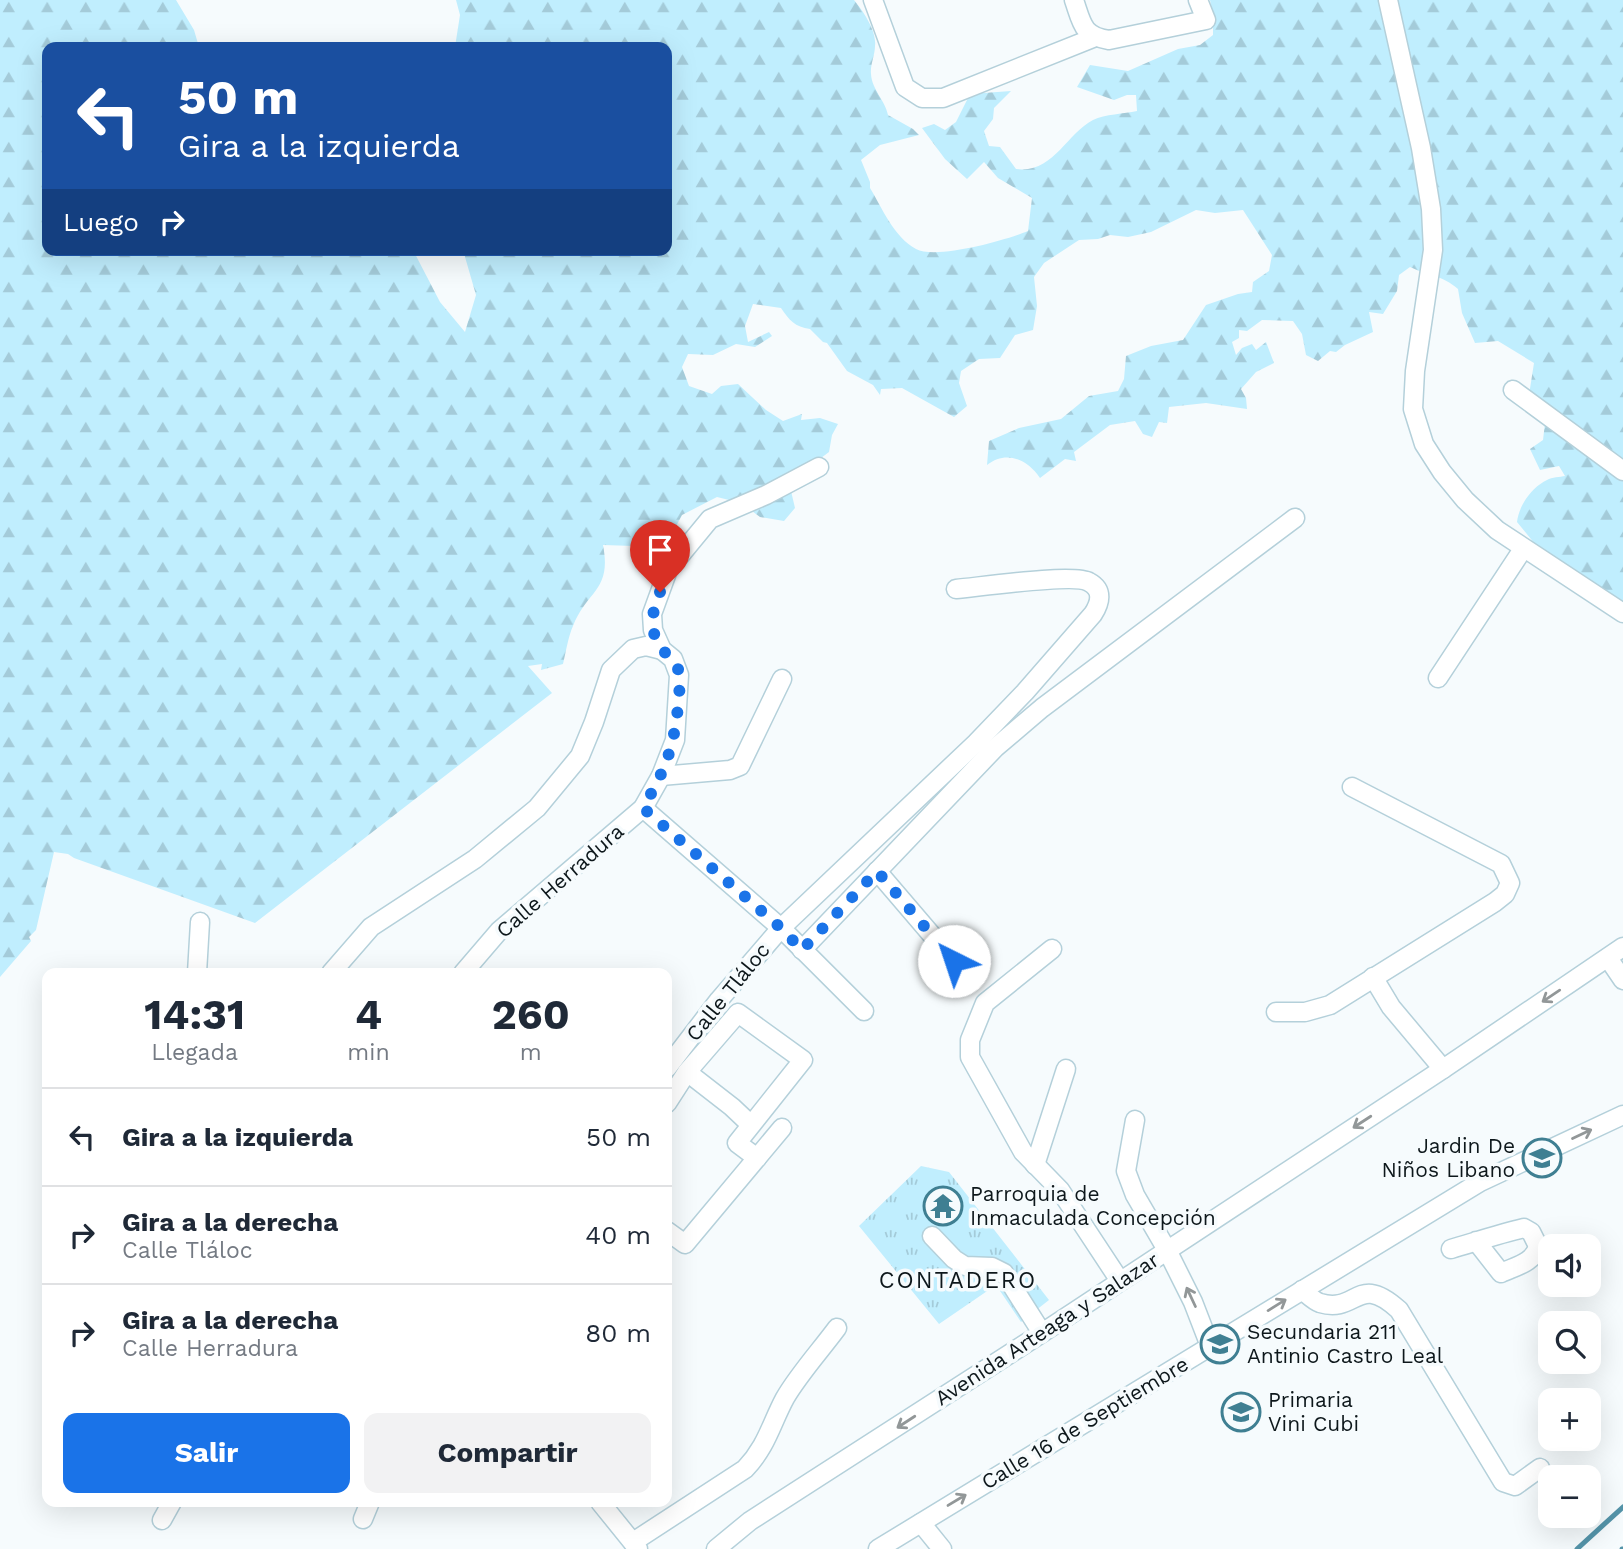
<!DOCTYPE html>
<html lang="es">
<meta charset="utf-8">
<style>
body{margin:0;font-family:"Work Sans",sans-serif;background:#f2f2f3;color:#1f2937;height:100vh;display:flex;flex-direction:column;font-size:26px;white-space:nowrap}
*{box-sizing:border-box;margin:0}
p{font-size:23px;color:#747a83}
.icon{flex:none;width:38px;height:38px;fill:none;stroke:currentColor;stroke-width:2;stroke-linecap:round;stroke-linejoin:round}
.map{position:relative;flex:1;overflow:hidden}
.panel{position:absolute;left:42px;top:968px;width:630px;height:539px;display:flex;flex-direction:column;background:#fff;border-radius:14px;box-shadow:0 7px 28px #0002}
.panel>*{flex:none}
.banner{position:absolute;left:42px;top:42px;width:630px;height:214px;border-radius:14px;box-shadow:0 7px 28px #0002;background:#1a4fa0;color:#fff;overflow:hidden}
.tools{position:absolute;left:1538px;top:1234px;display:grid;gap:14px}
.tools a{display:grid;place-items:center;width:63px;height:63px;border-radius:14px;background:#fff;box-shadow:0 7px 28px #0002;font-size:35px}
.pin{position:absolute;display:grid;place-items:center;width:60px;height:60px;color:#fff;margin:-72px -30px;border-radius:50% 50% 50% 0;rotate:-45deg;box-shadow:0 0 7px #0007}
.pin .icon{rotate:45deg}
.me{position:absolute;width:77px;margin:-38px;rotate:319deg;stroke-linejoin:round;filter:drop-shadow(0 0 5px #0008)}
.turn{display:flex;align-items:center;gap:24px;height:147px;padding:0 21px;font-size:32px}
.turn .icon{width:91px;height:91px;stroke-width:2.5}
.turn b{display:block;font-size:49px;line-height:60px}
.then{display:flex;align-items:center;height:66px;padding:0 21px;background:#0003;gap:14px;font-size:26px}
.eta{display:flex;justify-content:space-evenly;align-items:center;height:119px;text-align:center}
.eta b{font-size:42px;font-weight:700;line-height:49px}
.button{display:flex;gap:14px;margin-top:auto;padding:14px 21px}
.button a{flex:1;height:80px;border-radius:14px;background:#1a73e8;color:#fff;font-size:28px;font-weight:700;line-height:80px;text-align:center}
.button a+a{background:#f2f2f3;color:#1f2937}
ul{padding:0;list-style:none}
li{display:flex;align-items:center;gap:21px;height:98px;padding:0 21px;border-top:2px solid #e0e1e3}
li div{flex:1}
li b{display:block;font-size:26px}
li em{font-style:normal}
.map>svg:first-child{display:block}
.grass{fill:url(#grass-tufts)}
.forest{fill:url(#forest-firs)}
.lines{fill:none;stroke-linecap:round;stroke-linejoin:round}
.stream{stroke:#5494a9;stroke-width:5}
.minor-casing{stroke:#b4d0da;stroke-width:21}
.minor{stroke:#fff;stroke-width:18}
.oneway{stroke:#929798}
.route{stroke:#1a73e8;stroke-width:12;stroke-dasharray:0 21.6}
.labels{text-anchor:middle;stroke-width:7;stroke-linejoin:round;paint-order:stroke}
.street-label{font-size:21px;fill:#0d171b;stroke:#f6fbfd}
.poi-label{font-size:21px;fill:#0d171b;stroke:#f6fbfd;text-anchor:start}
.neighbourhood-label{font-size:23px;letter-spacing:2px;fill:#0d171b;stroke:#f6fbfd}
</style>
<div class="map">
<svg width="1623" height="1549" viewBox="0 0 1623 1549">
<defs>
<pattern id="grass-tufts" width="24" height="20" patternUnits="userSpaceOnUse" patternTransform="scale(1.75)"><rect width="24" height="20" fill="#c0eefe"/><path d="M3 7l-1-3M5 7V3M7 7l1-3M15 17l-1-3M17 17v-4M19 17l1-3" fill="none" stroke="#a4cbd9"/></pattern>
<pattern id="forest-firs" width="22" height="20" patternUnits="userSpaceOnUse" patternTransform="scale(1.75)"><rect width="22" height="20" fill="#c0eefe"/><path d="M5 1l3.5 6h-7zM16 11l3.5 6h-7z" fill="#a4cbd9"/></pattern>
</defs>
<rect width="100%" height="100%" fill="#f6fbfd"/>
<polygon class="grass" points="921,1166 949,1172 1049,1300 1021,1322 996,1285 939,1324 859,1226"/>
<path class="forest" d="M0,0H176L194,30L199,47L217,43L225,47H47V250H413L440,302L465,332L476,295L463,250H667V47H455L460,15L456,0H854C863,11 877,31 875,46C875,55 870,65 871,74C872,90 885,100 888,115L913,129L919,135L880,145L861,160L870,182V188C882,208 894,237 916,249C936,260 1007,240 1028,231L1032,198L998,178L984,162L967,179L945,159L922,128L934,124L945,130L956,122L970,94L1011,91L994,108L993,119L984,131L989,146L1000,147L1016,169C1053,174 1066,134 1093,120C1105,114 1124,114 1137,111L1136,95H1127L1114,100L1077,87L1090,65L1128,71L1178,49L1200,45L1213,35V15L1210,0H1623V611L1539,549L1517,522C1519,505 1532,487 1547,480C1552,477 1560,477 1565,476L1559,466L1540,470L1530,449L1543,440L1545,423L1529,395L1534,363L1498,341L1475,343L1462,313L1458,289C1442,275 1429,276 1410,267L1399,275L1397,291L1383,314L1369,312L1373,332L1345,345L1336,352L1330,351L1318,361L1306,355L1302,334L1293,321L1262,320L1247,331L1239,330V338L1232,342L1236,355L1242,348L1252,344L1256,350L1266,342L1274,363L1256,372L1241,389L1246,398L1247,409L1206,403L1169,407L1167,423L1159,422L1152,437L1143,434L1135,421L1110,425L1074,452L1076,461L1065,459L1040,478C1027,459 1006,450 987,465L989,441L1019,428L1061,419L1089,396L1118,391L1124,379L1126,356L1151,346L1183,340L1206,305L1238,294L1252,292L1253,282L1269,271L1272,255L1243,210L1215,213L1196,210L1151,232L1128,237L1110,235L1098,239L1079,240L1044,263L1034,277L1037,306L1033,330L1015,335L1000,358L979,359L961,371L959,383L967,406L954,417L902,388L881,389L880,395L873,385L847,371L827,343L823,342L810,329C795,327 789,320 781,308L753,304L745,326L748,342L769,332L772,336L755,347L736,344L713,355L688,354L682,367L689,386L712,394L721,386L738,384L766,410L783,421L802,414L801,420L820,418L838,424L832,435L829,452L817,461L791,491L795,508L784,521L760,517L741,503L717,497L682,515L665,547L603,545C612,591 587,590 573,626C568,637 566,652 563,664L541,670L542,664L528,666L552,693L255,923L74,858L68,854L54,852L36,930L29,937L31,941L0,977Z"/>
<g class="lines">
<g class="stream">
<polyline points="1577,1549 1623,1507"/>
<polyline points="1622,1549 1623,1549"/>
</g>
<defs>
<g id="minor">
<polyline points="873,0 905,87 922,98 943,98 1093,38"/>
<path d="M1074,0C1082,23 1082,36 1109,40L1206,20L1198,0"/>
<polyline points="1388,0 1421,148 1431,209 1433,250 1415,371 1413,409 1424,444 1442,472 1465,500 1497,530 1623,613"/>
<polyline points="1513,390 1623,471"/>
<polyline points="1438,678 1523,549"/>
<polyline points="661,776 730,770 740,766 782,679"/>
<polyline points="643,808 781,928 864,1011"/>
<polyline points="877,871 954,961"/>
<polyline points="1052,949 985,1003 970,1040 970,1057 1023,1152 1060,1190 1120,1281"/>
<polyline points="802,950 995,748 1042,708 1295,518"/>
<polyline points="1608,958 1623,980"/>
<polyline points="197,973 200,922"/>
<polyline points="331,973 371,927 475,859 537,808 580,756 594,722 611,670 633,649 646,646 662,650"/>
<polyline points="463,973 499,931 643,808 661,776 675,740 679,675 673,659 662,650 653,630 652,614 668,570 710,519 766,495 819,467"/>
<polyline points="1373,977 1391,1007 1443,1069"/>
<polyline points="1276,1012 1305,1012 1330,1005 1495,902 1505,894 1510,883 1501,864 1352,787"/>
<path d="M667,1068L719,1000L781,928L976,743L1025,692L1093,614C1100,603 1104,590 1089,582C1074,573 979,587 956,589"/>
<polyline points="687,1072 732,1107 750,1124"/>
<polyline points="667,1103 687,1072 738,1013 803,1060 737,1143 757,1158"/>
<polyline points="1135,1120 1126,1171 1135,1195 1167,1250 1193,1302 1210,1346"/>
<polyline points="1035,1165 1066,1069"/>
<polyline points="667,1231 685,1244 782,1128"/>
<polyline points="932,1236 954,1259 965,1266 992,1267 1004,1273 1042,1333"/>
<path d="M1451,1249C1475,1242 1499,1234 1524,1228L1531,1232L1538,1246C1534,1263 1516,1266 1501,1273L1476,1241"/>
<path d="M1302,1290C1307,1294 1314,1301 1320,1303C1358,1314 1357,1272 1399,1310L1503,1482L1515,1486L1540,1468"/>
<polyline points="600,1502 638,1549"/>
<polyline points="363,1519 370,1502"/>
<polyline points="162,1520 172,1502"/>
<polyline points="921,1523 942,1549"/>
<path d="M633,1542L745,1469C767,1446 771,1424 785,1398C799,1374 820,1351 837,1328"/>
<polyline points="716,1549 750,1521 1042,1333 1443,1069 1623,947"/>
<polyline points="878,1549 1480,1182 1623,1115"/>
</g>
</defs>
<use href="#minor" class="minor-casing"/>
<use href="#minor" class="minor"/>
</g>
<defs><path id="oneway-shaft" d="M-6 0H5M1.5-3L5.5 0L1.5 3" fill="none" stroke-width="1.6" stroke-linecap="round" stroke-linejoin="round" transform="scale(1.75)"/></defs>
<g class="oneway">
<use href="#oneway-shaft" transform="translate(1551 996) rotate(146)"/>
<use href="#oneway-shaft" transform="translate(1362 1122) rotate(147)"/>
<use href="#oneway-shaft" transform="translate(1582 1134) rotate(-25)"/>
<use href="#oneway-shaft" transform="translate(1191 1297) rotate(-115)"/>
<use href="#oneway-shaft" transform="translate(1277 1305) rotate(-32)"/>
<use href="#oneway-shaft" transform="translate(906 1422) rotate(147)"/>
<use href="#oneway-shaft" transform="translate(957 1500) rotate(-31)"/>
</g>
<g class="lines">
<path class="route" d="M660,592C652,612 648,629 661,648C667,656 675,659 678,669C681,681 679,695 678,707C673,751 665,770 643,808L781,928L802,950L877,871L954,961"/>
</g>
<defs>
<symbol id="school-ring" viewBox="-11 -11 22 22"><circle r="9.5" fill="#f6fbfd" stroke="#3f7f92" stroke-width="1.5"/><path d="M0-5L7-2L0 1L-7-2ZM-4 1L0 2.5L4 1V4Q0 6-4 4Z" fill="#3f7f92"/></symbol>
<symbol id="temple-ring" viewBox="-11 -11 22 22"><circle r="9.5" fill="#f6fbfd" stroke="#3f7f92" stroke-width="1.5"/><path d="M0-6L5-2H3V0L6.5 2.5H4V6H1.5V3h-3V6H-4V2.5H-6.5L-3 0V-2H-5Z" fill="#3f7f92"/></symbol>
</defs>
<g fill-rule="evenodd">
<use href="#school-ring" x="1520" y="1136" width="44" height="44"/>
<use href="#temple-ring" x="921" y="1184" width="44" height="44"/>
<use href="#school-ring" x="1198" y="1322" width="44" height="44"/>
<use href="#school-ring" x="1219" y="1390" width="44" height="44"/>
</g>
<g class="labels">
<g class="street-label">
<text transform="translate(560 881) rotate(-41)" y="7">Calle Herradura</text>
<text transform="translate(728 992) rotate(-51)" y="7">Calle Tláloc</text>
<text transform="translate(1047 1329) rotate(-33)" y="7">Avenida Arteaga y Salazar</text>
<text transform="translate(1085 1423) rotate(-31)" y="7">Calle 16 de Septiembre</text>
</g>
<g class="poi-label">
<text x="1515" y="1153" text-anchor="end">Jardin De<tspan x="1515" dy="24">Niños Libano</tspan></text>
<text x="970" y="1201">Parroquia de<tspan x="970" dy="24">Inmaculada Concepción</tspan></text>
<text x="1247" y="1339">Secundaria 211<tspan x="1247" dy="24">Antinio Castro Leal</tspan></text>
<text x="1268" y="1407">Primaria<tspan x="1268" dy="24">Vini Cubi</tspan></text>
</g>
<g class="neighbourhood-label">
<text x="958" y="1288">CONTADERO</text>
</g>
</g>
</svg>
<div class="tools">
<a><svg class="icon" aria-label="sound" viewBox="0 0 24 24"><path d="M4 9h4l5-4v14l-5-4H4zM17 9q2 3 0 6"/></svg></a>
<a><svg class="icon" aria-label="search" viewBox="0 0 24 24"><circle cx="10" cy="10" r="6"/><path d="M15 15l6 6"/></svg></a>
<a>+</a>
<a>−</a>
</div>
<div class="pin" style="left:660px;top:592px;background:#d93025"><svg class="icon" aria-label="arrive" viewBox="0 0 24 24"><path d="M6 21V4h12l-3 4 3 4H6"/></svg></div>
<svg class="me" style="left:954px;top:961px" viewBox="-20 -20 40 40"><circle r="19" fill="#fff"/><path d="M0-13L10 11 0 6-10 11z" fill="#1a73e8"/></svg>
<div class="banner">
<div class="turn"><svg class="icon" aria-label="left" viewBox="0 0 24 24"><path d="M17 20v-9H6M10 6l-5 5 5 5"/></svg><div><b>50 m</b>Gira a la izquierda</div></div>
<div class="then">Luego<svg class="icon" aria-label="right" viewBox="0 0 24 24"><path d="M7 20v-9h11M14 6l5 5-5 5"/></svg></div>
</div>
<section class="panel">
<div class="eta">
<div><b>14:31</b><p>Llegada</p></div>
<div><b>4</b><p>min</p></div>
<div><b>260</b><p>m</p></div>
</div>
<ul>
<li><svg class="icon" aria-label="left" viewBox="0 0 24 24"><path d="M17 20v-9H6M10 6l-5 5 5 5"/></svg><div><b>Gira a la izquierda</b></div><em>50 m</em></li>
<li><svg class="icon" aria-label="right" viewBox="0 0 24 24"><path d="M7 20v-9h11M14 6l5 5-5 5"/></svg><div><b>Gira a la derecha</b><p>Calle Tláloc</p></div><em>40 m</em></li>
<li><svg class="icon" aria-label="right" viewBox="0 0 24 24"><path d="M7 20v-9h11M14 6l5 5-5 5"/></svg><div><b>Gira a la derecha</b><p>Calle Herradura</p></div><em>80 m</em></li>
</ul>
<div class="button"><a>Salir</a><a>Compartir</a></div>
</section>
</div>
